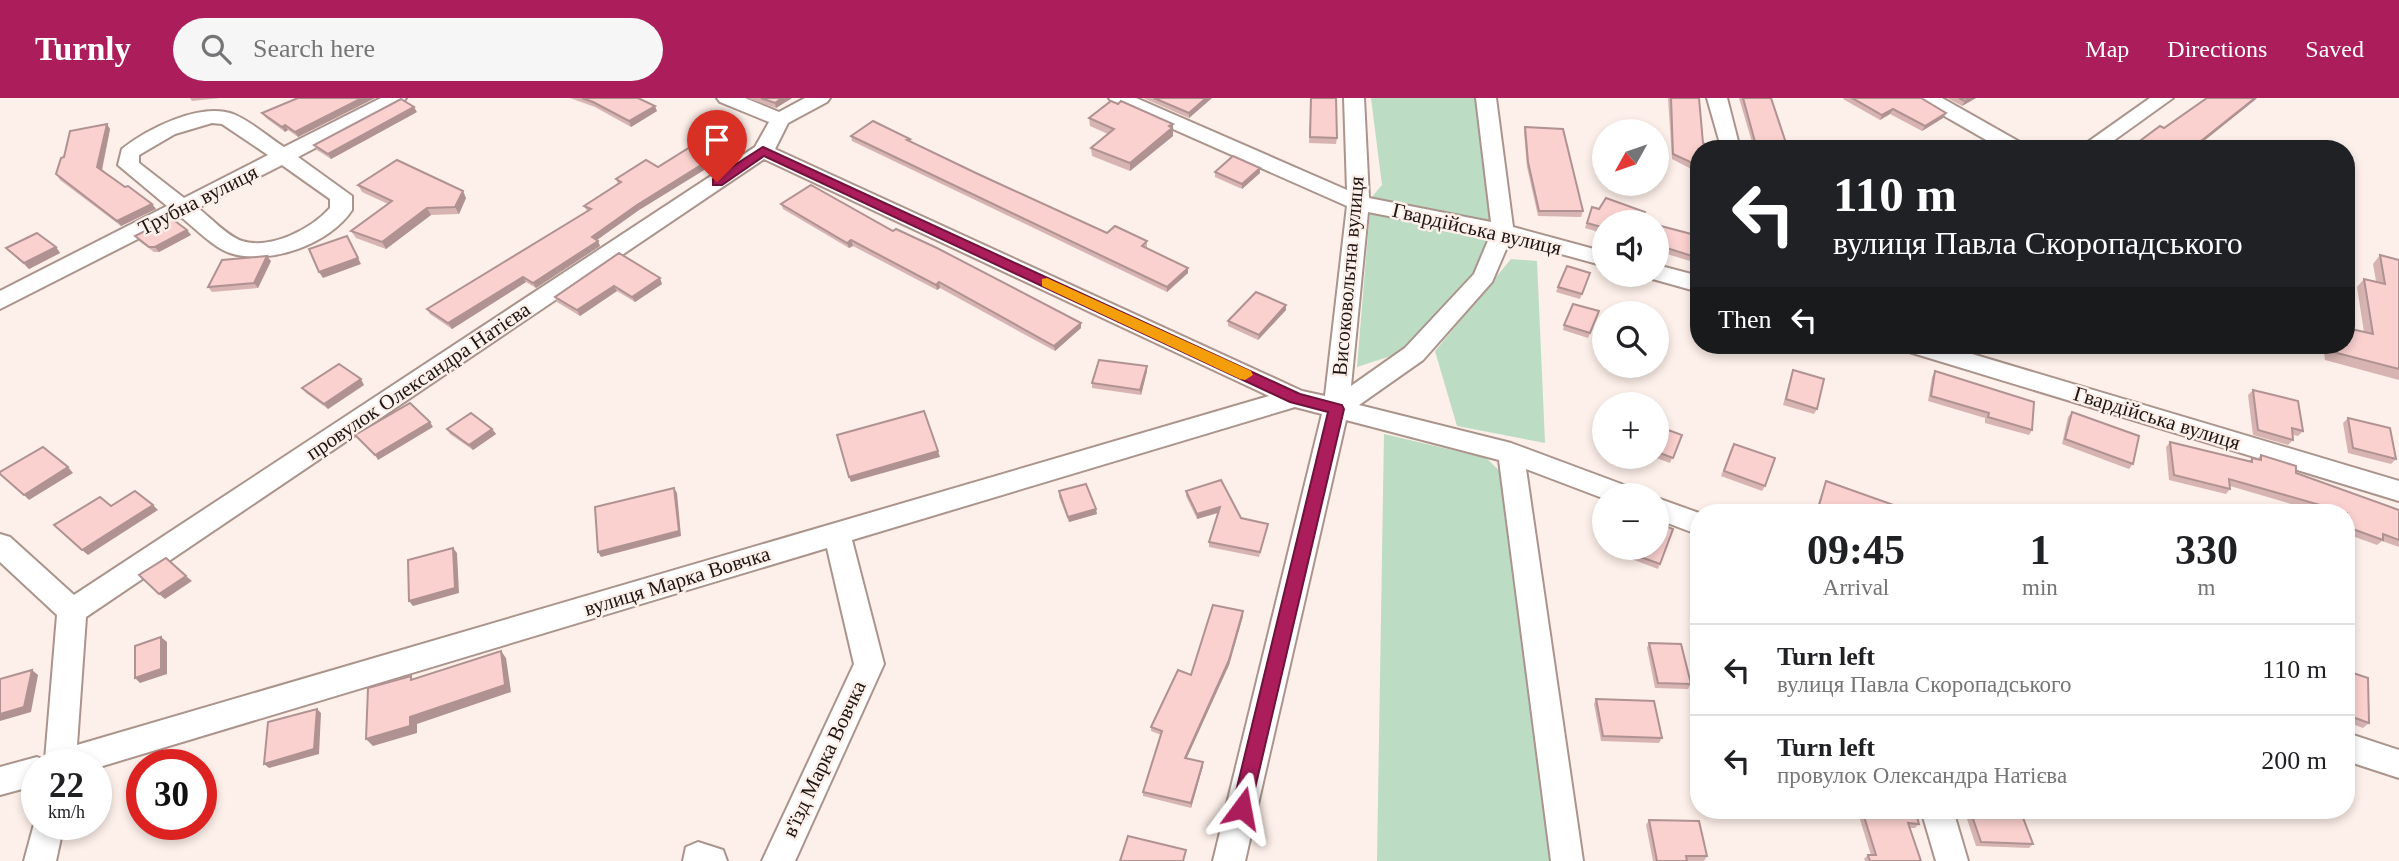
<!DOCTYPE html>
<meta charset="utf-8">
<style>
body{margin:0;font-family:Georgia,serif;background:#f6f6f6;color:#202124;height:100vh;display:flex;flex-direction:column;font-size:26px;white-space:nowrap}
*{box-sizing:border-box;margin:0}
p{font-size:23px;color:#757577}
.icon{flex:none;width:38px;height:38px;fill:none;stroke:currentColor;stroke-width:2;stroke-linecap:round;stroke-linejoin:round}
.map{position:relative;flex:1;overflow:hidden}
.drawer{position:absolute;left:1690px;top:406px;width:665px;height:315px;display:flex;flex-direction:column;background:#fff;border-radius:28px;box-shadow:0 4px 10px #0003}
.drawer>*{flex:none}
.guide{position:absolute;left:1690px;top:42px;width:665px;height:214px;border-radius:28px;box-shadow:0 4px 10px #0003;background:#202124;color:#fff;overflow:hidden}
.needle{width:46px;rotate:230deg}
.controls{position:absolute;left:1592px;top:21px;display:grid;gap:14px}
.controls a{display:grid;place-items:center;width:77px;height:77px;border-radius:50%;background:#fff;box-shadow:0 4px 10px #0003;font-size:35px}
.speed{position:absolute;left:21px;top:651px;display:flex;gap:14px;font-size:35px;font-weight:700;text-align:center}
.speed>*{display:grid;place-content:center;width:91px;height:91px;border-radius:50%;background:#fff;box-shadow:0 4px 10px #0003;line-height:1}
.speed small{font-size:18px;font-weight:400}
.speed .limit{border:10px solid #d22;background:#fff;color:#111}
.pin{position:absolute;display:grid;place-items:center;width:60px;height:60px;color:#fff;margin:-72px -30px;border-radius:50% 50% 50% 0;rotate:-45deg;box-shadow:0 0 7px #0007}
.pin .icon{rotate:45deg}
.me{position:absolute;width:77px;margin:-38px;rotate:13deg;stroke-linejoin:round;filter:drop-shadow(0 0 5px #0008)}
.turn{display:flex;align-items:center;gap:24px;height:147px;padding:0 28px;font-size:32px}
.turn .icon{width:91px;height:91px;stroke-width:2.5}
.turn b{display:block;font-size:49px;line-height:60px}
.then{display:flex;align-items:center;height:66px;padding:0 28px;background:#0003;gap:14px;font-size:26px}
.eta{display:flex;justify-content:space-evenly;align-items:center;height:119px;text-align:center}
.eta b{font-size:42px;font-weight:600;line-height:49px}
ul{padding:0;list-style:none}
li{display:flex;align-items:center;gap:21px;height:91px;padding:0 28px;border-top:2px solid #e0e0e0}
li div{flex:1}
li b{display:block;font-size:26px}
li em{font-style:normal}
header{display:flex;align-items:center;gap:42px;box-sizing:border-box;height:98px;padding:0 35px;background:#ab1d5b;color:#fff}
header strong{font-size:33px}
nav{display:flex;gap:38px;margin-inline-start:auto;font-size:24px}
.search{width:490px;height:63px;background:#f6f6f6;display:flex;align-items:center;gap:18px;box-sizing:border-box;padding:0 24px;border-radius:38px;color:#757577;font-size:26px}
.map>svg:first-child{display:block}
.green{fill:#bcdcc4}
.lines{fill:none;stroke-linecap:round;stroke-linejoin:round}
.minor-casing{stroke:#aa948c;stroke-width:4}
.minor{fill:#fff;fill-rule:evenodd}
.wall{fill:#d7b4b2}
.shaded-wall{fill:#af9291}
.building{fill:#fad1cf;stroke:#af9291;stroke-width:2}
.route{fill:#ab1d5b;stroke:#6f133b;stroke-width:2}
.slow{fill:#f59e0b}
.labels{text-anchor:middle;stroke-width:5;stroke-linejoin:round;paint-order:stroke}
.street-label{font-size:21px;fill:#1e1613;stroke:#fdefe9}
</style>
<header>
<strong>Turnly</strong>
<div class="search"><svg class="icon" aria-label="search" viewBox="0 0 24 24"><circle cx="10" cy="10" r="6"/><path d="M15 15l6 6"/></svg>Search here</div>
<nav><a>Map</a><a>Directions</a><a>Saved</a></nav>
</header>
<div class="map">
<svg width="2399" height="763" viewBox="0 0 2399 763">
<rect width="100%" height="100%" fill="#fdefe9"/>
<g class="green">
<polygon points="1371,0 1480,0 1496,136 1475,176 1400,255 1357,269 1371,100 1382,87"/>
<polygon points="1511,161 1537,163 1545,345 1457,328 1435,253"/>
<polygon points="1384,336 1486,360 1505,378 1553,763 1377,763"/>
</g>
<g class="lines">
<defs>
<g id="minor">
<path d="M381,0H406L403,4L298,59L352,98V112C330,146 269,168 230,155C213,149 195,130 181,119L0,211V193L167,108L118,67L122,51C147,31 200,4 233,16C251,23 268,39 284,49ZM212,25L222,26L268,57L184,100L139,65V57L175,36ZM282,67L330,101V110C311,131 271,152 242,143C227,138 211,120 198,110Z"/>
<path d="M717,0H745L779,14L805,0H830L827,4L788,25L775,51L1302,293L1325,298L1347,108L1112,4L1109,0H1136L1347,92L1344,0H1364L1369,100L1491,124L1476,0H1496L1513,129L1605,154V168L1510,142L1492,184L1423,262L1359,307L1511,345L1632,390L1636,397H1605V401L1526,371L1583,763H1551L1499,362L1346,322L1245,763H1213L1322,316L1295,309L852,442L884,566L795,763H762L854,566L827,450L96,670V667H37V687L0,697V669L37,659L45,662L57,517L0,464V436L10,439L74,497L755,49L769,24L720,4ZM764,61L1269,298L77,647L86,519ZM1368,114L1490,138L1474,176L1405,250L1351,288Z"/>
<polygon points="1707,0 1727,0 1740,51 1721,49"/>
<polygon points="1917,0 1942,0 2025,47 2028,51 2002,51 1920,4"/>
<polygon points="2150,0 2173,0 2102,51 2078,51"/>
<polygon points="1657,167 1699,178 1699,194 1649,180 1647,177 1657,177"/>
<polygon points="1902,247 1942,247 2399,383 2399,403 1906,253"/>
<polygon points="1657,400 1699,415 1699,437 1657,421"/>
<polygon points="2347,635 2399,652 2399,680 2347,663"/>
<polygon points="1921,712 1953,712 1968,763 1936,763"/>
<polygon points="37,715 37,726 64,726 56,763 24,763"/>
<polygon points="698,744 723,752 727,763 683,763 686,749"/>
</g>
</defs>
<use href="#minor" class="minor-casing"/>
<use href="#minor" class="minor"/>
</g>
<g class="wall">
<polygon points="190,0 220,0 192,3"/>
<polygon points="298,0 375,0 298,39 288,32 285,34 266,20 262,15"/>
<polygon points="570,0 638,0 657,13 631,29 595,9"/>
<polygon points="747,0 792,0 776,10"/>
<polygon points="1143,0 1212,0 1189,20"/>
<polygon points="1311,0 1337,40 1336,46 1309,45"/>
<polygon points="1668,0 1699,0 1699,75 1672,61"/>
<polygon points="1739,0 1771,0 1788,51 1754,51"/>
<polygon points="1844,0 1921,0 1946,15 1943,20 1922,33 1890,16 1880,22 1843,1"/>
<polygon points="1947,0 1976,0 1962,8"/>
<polygon points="1118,6 1173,26 1173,38 1130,73 1092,58 1091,50 1108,36 1090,28 1089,20"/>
<polygon points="417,14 331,61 317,52 314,47"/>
<polygon points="1525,29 1583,113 1581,119 1538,118 1527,69 1524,34"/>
<polygon points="110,31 102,73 125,89 152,106 156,111 121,128 60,82 56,76 64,59"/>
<polygon points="851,38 910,41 911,44 978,76 1107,135 1147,143 1147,149 1146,150 1188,170 1188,175 1167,194 852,43"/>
<polygon points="735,53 639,112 597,142 600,148 536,190 526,184 452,231 430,216 427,211 587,113 584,108 618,86 616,81 658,69"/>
<polygon points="1260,70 1260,75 1242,91 1215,79 1215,74"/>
<polygon points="358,87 466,100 459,116 431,117 386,151 356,140 351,133 388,106 362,94"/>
<polygon points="781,106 893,133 1081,230 1055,253 940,190 937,192 853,148 849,150 783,111"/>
<polygon points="1592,109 1644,119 1642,122 1605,124 1605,136 1585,130"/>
<polygon points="1657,127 1699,138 1690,163 1657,153"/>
<polygon points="187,132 191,137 159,154 154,154 139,143 135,138"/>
<polygon points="56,149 60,155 29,171 6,150"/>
<polygon points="619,155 662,186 635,204 617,193 580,218 557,204 555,199"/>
<polygon points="2380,157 2399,162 2399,282 2325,262 2323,247 2347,247 2364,234 2357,189 2364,181 2376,183 2373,166"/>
<polygon points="271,163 258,190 212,194 208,189"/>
<polygon points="1590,175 1580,201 1556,194 1558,189"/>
<polygon points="1286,212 1258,242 1228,228 1228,223"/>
<polygon points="1597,218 1588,240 1563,232 1564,227"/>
<polygon points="1720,247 1739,247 1737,252"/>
<polygon points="1147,268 1147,273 1141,297 1092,290 1092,285"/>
<polygon points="1793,272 1817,311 1814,316 1783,307 1791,277"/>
<polygon points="1935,273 2032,332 2029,337 1985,325 1985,320 1928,303 1932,279"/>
<polygon points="364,287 328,311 306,295 302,290"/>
<polygon points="2253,292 2303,333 2298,338 2293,337 2293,342 2288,347 2253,337 2248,297"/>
<polygon points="2072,314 2133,366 2129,371 2062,346 2068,319"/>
<polygon points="2348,320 2396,361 2391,366 2348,355 2343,325"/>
<polygon points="1657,328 1682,337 1670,365 1654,359 1657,359"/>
<polygon points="447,331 492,331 496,336 473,352 450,336"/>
<polygon points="2170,344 2249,363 2252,360 2257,361 2261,357 2296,375 2399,412 2399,449 2382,443 2377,447 2347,436 2347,415 2322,415 2230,388 2230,391 2226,396 2169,382 2166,349"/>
<polygon points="1731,351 1765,388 1762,393 1721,378"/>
<polygon points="1826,383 1916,415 1815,415 1824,388"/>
<polygon points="1059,393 1097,416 1069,424 1059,399"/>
<polygon points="1186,393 1241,420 1268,426 1267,431 1259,459 1209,449 1209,444 1218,415 1197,421 1186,398"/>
<polygon points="1615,450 1657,450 1660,466 1658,471 1613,454"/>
<polygon points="1243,513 1243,518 1229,567 1186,660 1203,664 1203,668 1191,710 1143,698 1143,694 1161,637 1151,633 1151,629"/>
<polygon points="1649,545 1691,586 1688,591 1655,590 1647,550"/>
<polygon points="2347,573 2369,625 2363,630 2347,624"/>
<polygon points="1596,601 1662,640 1659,645 1601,643 1594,606"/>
<polygon points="1857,712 1915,712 1919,726 1915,730 1909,730 1921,763 1865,763 1864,761 1868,757 1871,757"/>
<polygon points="1964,712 2020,712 2033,746 2029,750 1976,748"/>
<polygon points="1649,722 1707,758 1704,763 1653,763 1646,727"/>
</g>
<g class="shaded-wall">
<polygon points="362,0 375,0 298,39 295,34"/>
<polygon points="782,0 792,0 776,10 775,5"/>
<polygon points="1206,0 1212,0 1189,20 1189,15"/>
<polygon points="1970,0 1976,0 1962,8 1965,3"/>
<polygon points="2255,0 2257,0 2255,2 2194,51 2191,51"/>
<polygon points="655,8 657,13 631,29 629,23"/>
<polygon points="414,9 417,14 331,61 328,56"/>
<polygon points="1893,11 1890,16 1880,22 1882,17"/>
<polygon points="1946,15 1943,20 1922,33 1925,28"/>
<polygon points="107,26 110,31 101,75 97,69"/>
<polygon points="1173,26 1173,38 1130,73 1130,65"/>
<polygon points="285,27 288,32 285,34 282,29"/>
<polygon points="733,47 735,53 639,112 594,144 592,139 637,107"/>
<polygon points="1260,70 1260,75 1242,91 1242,86"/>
<polygon points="463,93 466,100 459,116 455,109"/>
<polygon points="152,106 156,111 121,128 117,123"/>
<polygon points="427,110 431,117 386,151 382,144"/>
<polygon points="187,132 191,137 159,154 155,149"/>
<polygon points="347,138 361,166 323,180 319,174"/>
<polygon points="851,142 853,148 849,150 847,145"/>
<polygon points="598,143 600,148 536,190 533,185"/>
<polygon points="56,149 60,155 29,171 24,165"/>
<polygon points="267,158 271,163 258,190 254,185"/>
<polygon points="1188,170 1188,175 1167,194 1167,189"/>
<polygon points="523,179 526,184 452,231 448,225"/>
<polygon points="660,180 662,186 635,204 632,199"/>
<polygon points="939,184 940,190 937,192 936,187"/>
<polygon points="614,188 617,193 580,218 577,212"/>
<polygon points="1286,207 1286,212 1258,242 1259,237"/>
<polygon points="1081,225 1081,230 1055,253 1054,248"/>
<polygon points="1147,268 1147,273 1141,297 1140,292"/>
<polygon points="361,281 364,287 328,311 324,306"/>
<polygon points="430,324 433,329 378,362 375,357"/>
<polygon points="492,331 496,336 473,352 469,347"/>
<polygon points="938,353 940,359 851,384 849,379"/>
<polygon points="68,369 73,375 29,402 24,397"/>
<polygon points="674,390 677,395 681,438 601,459 598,454"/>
<polygon points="153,407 158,412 88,457 82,452"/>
<polygon points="1220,409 1220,414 1197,421 1197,416"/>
<polygon points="1096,411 1097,416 1069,424 1068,419"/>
<polygon points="453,450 457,455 459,495 413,508 409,503"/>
<polygon points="186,478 192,483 165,501 159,496"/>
<polygon points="1243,513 1243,518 1229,567 1185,664 1185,660"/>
<polygon points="161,539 167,544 167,576 140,585 135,580"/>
<polygon points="501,553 506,560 511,594 417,626 417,635 373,648 366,641 410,619"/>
<polygon points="32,572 38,577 31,614 0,623 0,616"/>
<polygon points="317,611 321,615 319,656 269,670 264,666"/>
<polygon points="1203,664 1203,668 1191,710 1191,705"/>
</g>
<g class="building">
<polygon points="298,0 362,0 295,34 285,27 282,29 262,15"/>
<polygon points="582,0 638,0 655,8 629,23 593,4"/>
<polygon points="761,0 782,0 775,5"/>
<polygon points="1154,0 1206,0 1189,15"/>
<polygon points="1311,0 1336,0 1337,40 1310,39"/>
<polygon points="1671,0 1699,0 1703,45 1714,51 1699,51 1699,68 1673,56"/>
<polygon points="1743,0 1771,0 1788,51 1757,51"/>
<polygon points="1852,0 1921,0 1946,15 1925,28 1893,11 1882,17"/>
<polygon points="1959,0 1970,0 1965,3"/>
<polygon points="2207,0 2255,0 2191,51 2129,51 2160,28 2164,30"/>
<polygon points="401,1 414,9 328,56 314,47"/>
<polygon points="1111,3 1118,6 1121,3 1173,26 1169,28 1172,30 1130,65 1091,50 1114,31 1089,20"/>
<polygon points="873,23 910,41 907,42 978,76 1107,135 1115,128 1147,143 1142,148 1188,170 1167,189 851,38"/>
<polygon points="107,26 97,69 125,89 128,88 152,106 117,123 56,76 61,60 64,59 70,33"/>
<polygon points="1525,29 1563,31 1583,113 1539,113 1528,64"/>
<polygon points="711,36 733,47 637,107 592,139 598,143 533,185 523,179 448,225 427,211 591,111 584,108 621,84 616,81 646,62 658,69"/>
<polygon points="1992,43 2007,51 1980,51"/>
<polygon points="1233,58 1260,70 1242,86 1215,74"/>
<polygon points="397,62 463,93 455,109 427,110 382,144 351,133 392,103 358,87"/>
<polygon points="811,87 893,133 896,131 937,150 1081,225 1054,248 939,184 936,187 851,142 847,145 781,106"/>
<polygon points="1606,100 1645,114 1640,122 1648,124 1605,124 1605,130 1587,125 1592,109 1599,111"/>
<polygon points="171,120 187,132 155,149 149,149 135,138"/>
<polygon points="1657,127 1699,138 1692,158 1657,147"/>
<polygon points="37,135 56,149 24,165 6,150"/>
<polygon points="347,138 358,160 319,174 309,151"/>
<polygon points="619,155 660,180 632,199 614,188 577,212 555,199"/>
<polygon points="2380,157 2399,162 2399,271 2333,254 2332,247 2347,247 2347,230 2373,236 2364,181 2385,186"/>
<polygon points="267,158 254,185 208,189 222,162"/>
<polygon points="1567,168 1590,175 1582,196 1558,189"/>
<polygon points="1256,194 1286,207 1259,237 1228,223"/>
<polygon points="1573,206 1599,213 1590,235 1564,227"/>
<polygon points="1099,262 1147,268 1140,292 1092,285"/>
<polygon points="339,266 361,281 324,306 302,290"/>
<polygon points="1793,272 1824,281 1817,311 1786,301"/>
<polygon points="1935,273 2034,304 2032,332 1988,319 1989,315 1931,298"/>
<polygon points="2253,292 2298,303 2303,333 2292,330 2293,342 2258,332"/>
<polygon points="410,305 430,324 375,357 355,337"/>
<polygon points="924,313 938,353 849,379 837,337"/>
<polygon points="2072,314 2139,338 2133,366 2065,341"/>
<polygon points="471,315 492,331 469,347 447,331"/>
<polygon points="2348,320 2390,330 2396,361 2353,350"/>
<polygon points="1657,328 1682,337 1673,360 1657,354"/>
<polygon points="2170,344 2252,364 2252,360 2261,362 2261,357 2296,368 2296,375 2399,412 2399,442 2383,436 2383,442 2347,429 2347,415 2327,415 2327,409 2229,381 2230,391 2174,377"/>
<polygon points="1734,346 1775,360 1765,388 1724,373"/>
<polygon points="43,349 68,369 24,397 0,376 0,374"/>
<polygon points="1221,382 1241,420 1268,426 1260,454 1209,444 1220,409 1197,416 1186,393"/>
<polygon points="1826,383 1916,415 1828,415 1818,411"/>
<polygon points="1086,386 1096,411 1068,419 1059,393"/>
<polygon points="674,390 679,433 598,454 595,409"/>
<polygon points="135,393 153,407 82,452 54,427 100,399 111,408"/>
<polygon points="1657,425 1673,431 1660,466 1616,450 1657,450"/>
<polygon points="453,450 455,490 409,503 408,462"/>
<polygon points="166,460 186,478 159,496 139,477"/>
<polygon points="1213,507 1243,513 1229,562 1185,660 1203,664 1191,705 1143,694 1162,633 1151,629 1178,572 1191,577"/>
<polygon points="161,539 161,571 135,580 135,548"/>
<polygon points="1649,545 1681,546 1691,586 1658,585"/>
<polygon points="501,553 505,587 410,619 410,628 366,641 368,590 411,578 411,582"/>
<polygon points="32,572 24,609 0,616 0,581"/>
<polygon points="2347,573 2368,580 2369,625 2347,617"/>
<polygon points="1596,601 1654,603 1662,640 1603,638"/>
<polygon points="317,611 314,651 264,666 268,624"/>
<polygon points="1862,712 1915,712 1919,726 1908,725 1921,763 1870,763 1868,757 1876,757"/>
<polygon points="1970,712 2020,712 2033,746 1981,744"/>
<polygon points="1649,722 1699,723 1707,758 1686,758 1687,763 1657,763"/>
<polygon points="1128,738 1186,752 1183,763 1120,763"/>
</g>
<polygon class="route" points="763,49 1300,296 1342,307 1344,311 1249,716 1242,719 1235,716 1232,710 1328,314 1290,304 764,58 722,87 713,87 713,81"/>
<polygon class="slow" points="1047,180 1251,273 1253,277 1245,282 1240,281 1042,188 1042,181"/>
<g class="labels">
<g class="street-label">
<text transform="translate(198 102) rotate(-27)" y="7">Трубна вулиця</text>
<text transform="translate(1477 131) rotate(13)" y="7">Гвардійська вулиця</text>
<text transform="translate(1348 178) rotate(-85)" y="7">Високовольтна вулиця</text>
<text transform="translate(418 283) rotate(-34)" y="7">провулок Олександра Натієва</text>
<text transform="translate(2157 320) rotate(17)" y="7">Гвардійська вулиця</text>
<text transform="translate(677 483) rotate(-17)" y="7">вулиця Марка Вовчка</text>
<text transform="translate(824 661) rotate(-65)" y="7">в'їзд Марка Вовчка</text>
</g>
</g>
</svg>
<div class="controls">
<a><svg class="needle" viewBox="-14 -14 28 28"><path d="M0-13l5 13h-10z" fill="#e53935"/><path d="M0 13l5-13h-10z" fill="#757577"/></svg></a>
<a><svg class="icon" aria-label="sound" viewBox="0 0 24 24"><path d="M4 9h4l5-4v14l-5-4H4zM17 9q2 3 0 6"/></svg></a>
<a><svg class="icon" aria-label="search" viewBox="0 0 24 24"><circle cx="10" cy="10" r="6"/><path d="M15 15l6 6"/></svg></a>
<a>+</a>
<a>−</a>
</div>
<div class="speed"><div>22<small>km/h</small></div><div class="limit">30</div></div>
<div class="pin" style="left:717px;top:84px;background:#d93025"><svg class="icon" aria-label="arrive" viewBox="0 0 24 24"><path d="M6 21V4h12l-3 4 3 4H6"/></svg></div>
<svg class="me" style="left:1242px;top:710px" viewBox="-20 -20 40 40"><path d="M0-17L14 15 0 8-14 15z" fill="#ab1d5b" stroke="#fff" stroke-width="4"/></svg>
<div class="guide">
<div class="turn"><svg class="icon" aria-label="left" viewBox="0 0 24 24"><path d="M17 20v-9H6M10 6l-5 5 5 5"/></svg><div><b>110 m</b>вулиця Павла Скоропадського</div></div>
<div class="then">Then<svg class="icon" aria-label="left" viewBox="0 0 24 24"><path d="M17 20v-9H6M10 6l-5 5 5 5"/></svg></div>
</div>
<section class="drawer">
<div class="eta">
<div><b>09:45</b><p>Arrival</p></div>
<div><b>1</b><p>min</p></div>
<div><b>330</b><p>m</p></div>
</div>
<ul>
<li><svg class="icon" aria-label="left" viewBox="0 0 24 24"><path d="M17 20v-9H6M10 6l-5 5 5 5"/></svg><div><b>Turn left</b><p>вулиця Павла Скоропадського</p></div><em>110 m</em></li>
<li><svg class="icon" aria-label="left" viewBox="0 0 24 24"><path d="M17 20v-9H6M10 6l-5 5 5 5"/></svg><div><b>Turn left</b><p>провулок Олександра Натієва</p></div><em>200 m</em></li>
</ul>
</section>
</div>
